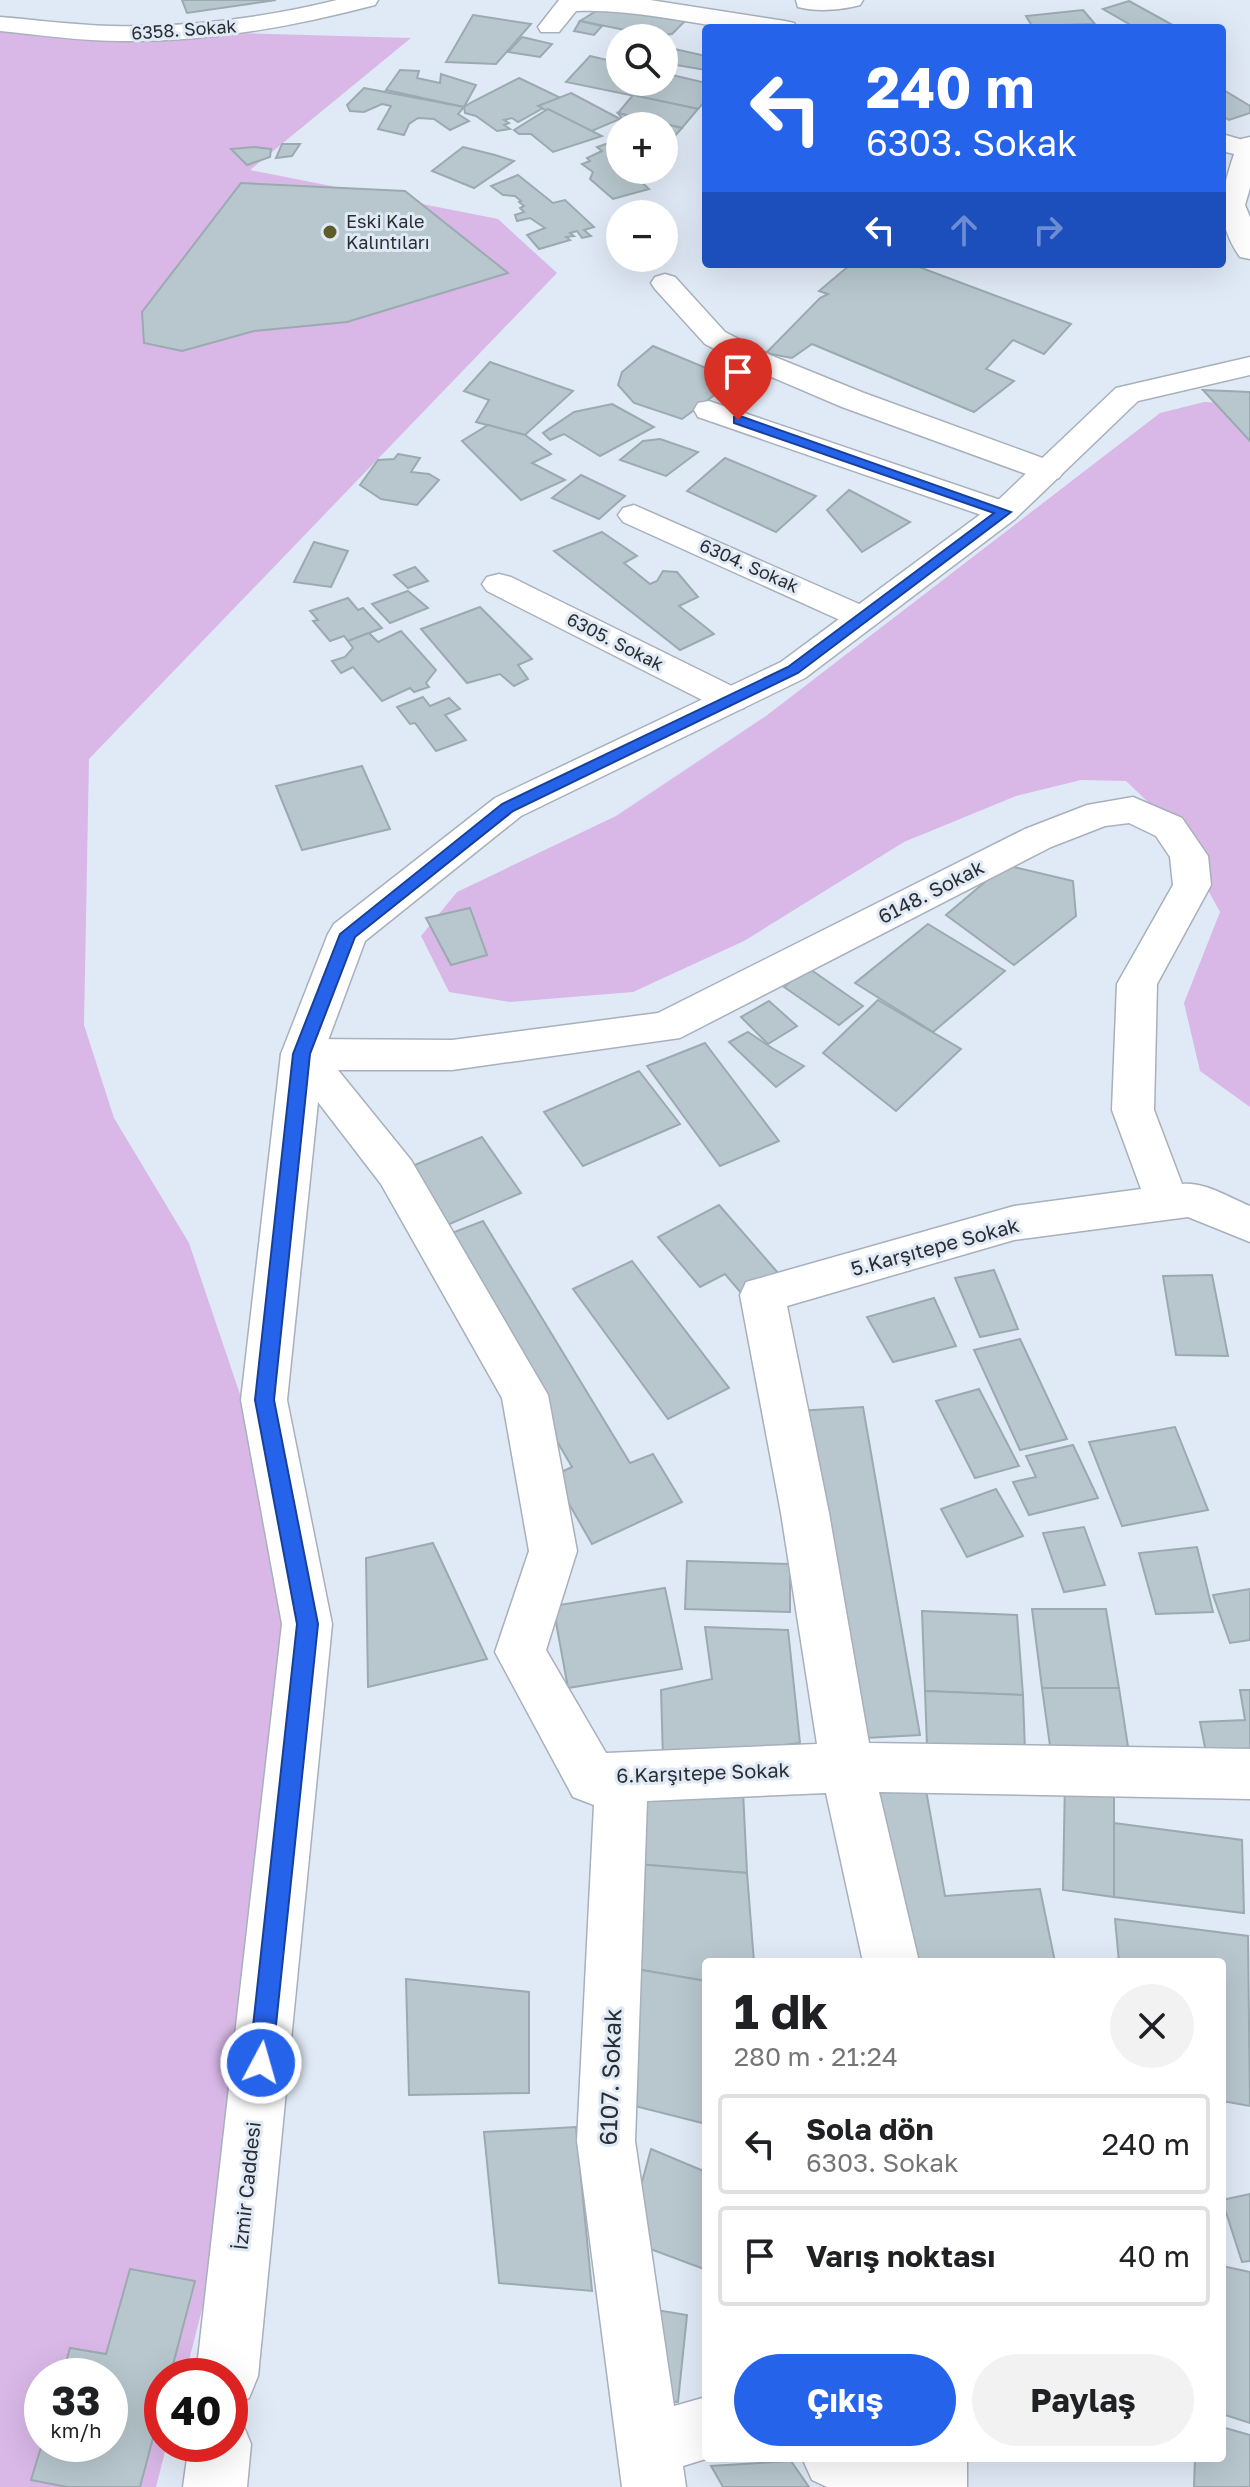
<!DOCTYPE html>
<html lang="tr">
<meta charset="utf-8">
<style>
body{margin:0;font-family:"Golos Text",sans-serif;background:#f2f2f2;color:#202124;height:100vh;display:flex;flex-direction:column;font-size:30px;white-space:nowrap}
*{box-sizing:border-box;margin:0}
p{font-size:26px;color:#757577}
.icon{flex:none;width:44px;height:44px;fill:none;stroke:currentColor;stroke-width:2;stroke-linecap:round;stroke-linejoin:round}
.map{position:relative;flex:1;overflow:hidden}
.drawer{position:absolute;left:702px;top:1958px;width:524px;height:504px;display:flex;flex-direction:column;background:#fff;border-radius:8px;box-shadow:0 8px 32px #0002}
.drawer>*{flex:none}
.banner{position:absolute;left:702px;top:24px;width:524px;height:244px;border-radius:8px;box-shadow:0 8px 32px #0002;background:#2563eb;color:#fff;overflow:hidden}
.tools{position:absolute;left:606px;top:24px;display:grid;gap:16px}
.tools a{display:grid;place-items:center;width:72px;height:72px;border-radius:50%;background:#fff;box-shadow:0 8px 32px #0002;font-size:40px}
.speed{position:absolute;left:24px;top:2358px;display:flex;gap:16px;font-size:40px;font-weight:700;text-align:center}
.speed>*{display:grid;place-content:center;width:104px;height:104px;border-radius:50%;background:#fff;box-shadow:0 8px 32px #0002;line-height:1}
.speed small{font-size:20px;font-weight:400}
.speed .limit{border:12px solid #d22;background:#fff;color:#111}
.pin{position:absolute;display:grid;place-items:center;width:68px;height:68px;color:#fff;margin:-82px -34px;border-radius:50% 50% 50% 0;rotate:-45deg;box-shadow:0 0 8px #0007}
.pin .icon{rotate:45deg}
.me{position:absolute;width:88px;margin:-44px;rotate:6deg;stroke-linejoin:round;filter:drop-shadow(0 0 6px #0008)}
.turn{display:flex;align-items:center;gap:28px;height:168px;padding:0 32px;font-size:36px}
.turn .icon{width:104px;height:104px;stroke-width:2.5}
.turn b{display:block;font-size:56px;line-height:68px}
.lanes{display:flex;align-items:center;height:76px;padding:0 32px;background:#0003;justify-content:center;gap:40px;direction:ltr}
.lanes .off{opacity:.35}
.round{display:grid;place-items:center;flex:none;width:84px;height:84px;border-radius:42px;background:#f2f2f2}
.summary{display:flex;align-items:center;justify-content:space-between;height:136px;padding:0 32px}
h1{font-size:48px;font-weight:700;line-height:60px}
.primary-button{display:flex;gap:16px;margin-top:auto;padding:16px 32px}
.primary-button a{flex:1;height:92px;border-radius:48px;background:#2563eb;color:#fff;font-size:32px;font-weight:700;line-height:92px;text-align:center}
.primary-button a+a{background:#f2f2f2;color:#202124}
ul{padding:0;list-style:none}
li{display:flex;align-items:center;gap:24px;height:100px;margin:0 16px 12px;padding:0 16px;border:4px solid #e0e0e0;border-radius:8px}
li div{flex:1}
li b{display:block;font-size:30px}
li em{font-style:normal}
.map>svg:first-child{display:block}
.green{fill:#d9b8e7;fill-rule:evenodd}
.building{fill:#b8c7ce;stroke:#9baab1;stroke-width:2}
.lines{fill:none;stroke-linecap:round;stroke-linejoin:round}
.minor-casing{stroke:#a7b0bc;stroke-width:3}
.tertiary-casing{stroke:#a7b0bc;stroke-width:3}
.minor{fill:#fff;fill-rule:evenodd}
.tertiary{fill:#fff;fill-rule:evenodd}
.route{fill:#2563eb;stroke:#184099;stroke-width:2}
.poi-dot{fill:#5e5c28;stroke:#e0eaf6;stroke-width:3}
.labels{text-anchor:middle;stroke-width:6;stroke-linejoin:round;paint-order:stroke}
.far-street-label{font-size:18px;fill:#2a2e32;stroke:#e0eaf6}
.far-poi-label{font-size:18px;fill:#2a2e32;stroke:#e0eaf6;text-anchor:start}
.street-label{font-size:20px;fill:#2a2e32;stroke:#e0eaf6}
.near-street-label{font-size:24px;fill:#2a2e32;stroke:#e0eaf6}
</style>
<div class="map">
<svg width="1250" height="2487" viewBox="0 0 1250 2487">
<rect width="100%" height="100%" fill="#e0eaf6"/>
<g class="green">
<path d="M0,26L411,38L250,170L498,219L557,273L89,759L84,1025L114,1118L189,1243L281,1516L292,1666L248,2129L185,2376H162V2444H167L156,2487H0ZM42,2376H110V2444H42Z"/>
<polygon points="1204,402 1250,404 1250,1107 1200,1071 1184,1003 1220,912 1173,826 1126,781 1081,780 1016,796 904,842 744,941 633,992 510,1002 449,992 421,936 457,892 616,816 766,716 1160,413"/>
</g>
<g class="building">
<polygon points="182,0 276,0 187,13"/>
<polygon points="1129,1 1178,28 1136,28 1103,9"/>
<polygon points="601,8 685,21 672,34 655,36 580,21"/>
<polygon points="1083,10 1095,24 1032,26 1026,16"/>
<polygon points="473,15 531,24 496,64 446,62"/>
<polygon points="580,21 602,26 594,35 574,31"/>
<polygon points="522,37 552,44 540,57 508,52"/>
<polygon points="670,48 706,56 706,70 664,63 664,53"/>
<polygon points="590,56 620,63 620,82 664,82 664,73 706,83 706,100 698,109 566,82"/>
<polygon points="400,70 419,71 417,78 440,83 441,74 476,85 464,107 386,90"/>
<polygon points="519,78 561,98 518,122 512,118 504,120 509,123 504,125 510,129 497,131 476,116 465,113 464,107 472,102"/>
<polygon points="364,88 464,107 458,114 469,121 450,130 434,119 418,118 409,124 404,135 378,129 391,106 382,104 364,112 350,111 347,105"/>
<polygon points="1222,89 1250,106 1250,113 1229,120 1222,116"/>
<polygon points="571,93 620,119 587,133 538,106"/>
<polygon points="633,95 698,109 682,128 618,113"/>
<polygon points="548,109 602,136 553,152 531,134 519,134 514,130"/>
<polygon points="618,113 643,119 682,128 664,148 664,126 620,126 620,144 612,142 618,135 613,130 625,123"/>
<polygon points="609,143 620,153 615,158 620,162 620,170 628,170 649,189 613,199 590,179 593,172 582,164 590,161 587,158 602,151 597,147"/>
<polygon points="282,144 300,144 292,156 276,158"/>
<polygon points="254,147 271,149 270,157 247,165 231,149"/>
<polygon points="463,147 495,155 514,161 474,188 432,171"/>
<polygon points="518,175 553,203 565,200 594,227 584,230 591,236 582,238 577,231 570,233 574,236 566,237 570,240 539,249 527,235 545,228 530,218 517,221 515,215 524,212 520,208 524,206 519,202 521,201 515,196 503,195 491,186"/>
<polygon points="241,183 405,191 508,273 347,322 254,331 182,351 144,343 142,312"/>
<polygon points="851,264 911,264 1071,324 1044,354 1013,340 986,369 1014,381 974,412 812,344 792,358 766,353 820,298 828,294 819,291"/>
<polygon points="653,346 735,380 682,419 634,403 618,385 622,372"/>
<polygon points="490,362 573,391 525,435 476,422 489,400 464,391"/>
<polygon points="1203,390 1250,392 1250,441"/>
<polygon points="612,404 654,427 600,456 564,434 550,440 543,433 574,412"/>
<polygon points="488,425 525,435 551,454 532,463 565,480 521,500 462,441"/>
<polygon points="660,439 698,452 666,476 620,460 643,441"/>
<polygon points="398,454 420,458 411,472 429,474 439,480 417,505 381,499 360,485 378,460 394,459"/>
<polygon points="725,458 816,496 776,532 687,491"/>
<polygon points="581,475 625,496 599,519 552,498"/>
<polygon points="849,490 910,522 862,552 827,510"/>
<polygon points="602,532 637,556 624,563 650,584 657,581 663,571 677,572 698,597 679,606 714,634 680,650 554,551"/>
<polygon points="314,542 348,551 331,587 294,582"/>
<polygon points="415,567 428,581 408,588 394,575"/>
<polygon points="408,591 428,608 390,623 372,604"/>
<polygon points="348,598 358,610 363,608 382,628 348,641 344,636 330,641 313,621 318,620 310,611"/>
<polygon points="480,607 532,659 518,665 528,679 514,686 500,674 467,683 421,629"/>
<polygon points="401,631 436,670 426,683 429,687 414,692 410,688 382,701 353,667 341,673 332,661 345,657 353,648 348,641 369,633 378,642"/>
<polygon points="423,697 430,706 449,698 460,709 445,715 466,740 436,751 415,723 410,724 397,707"/>
<polygon points="362,766 390,829 302,850 276,786"/>
<polygon points="1005,865 1073,881 1076,916 1014,965 946,915"/>
<polygon points="470,908 487,955 451,965 426,918"/>
<polygon points="928,924 1005,971 933,1032 855,983"/>
<polygon points="807,967 863,1006 839,1025 784,987"/>
<polygon points="878,1000 961,1049 896,1111 823,1053"/>
<polygon points="769,1001 797,1026 768,1044 741,1017"/>
<polygon points="748,1032 772,1048 804,1066 776,1087 729,1042"/>
<polygon points="705,1043 779,1141 720,1166 647,1066"/>
<polygon points="639,1071 680,1124 583,1166 544,1112"/>
<polygon points="482,1137 521,1193 429,1233 393,1174"/>
<polygon points="719,1205 779,1274 742,1294 725,1274 700,1287 658,1237"/>
<polygon points="483,1221 630,1463 653,1454 682,1502 592,1544 553,1476 572,1467 439,1238"/>
<polygon points="632,1261 729,1388 668,1419 573,1289"/>
<polygon points="994,1270 1018,1329 980,1337 955,1278"/>
<polygon points="1212,1275 1228,1356 1176,1355 1163,1276"/>
<polygon points="934,1298 956,1346 893,1362 867,1317"/>
<polygon points="1020,1339 1067,1439 1020,1450 974,1350"/>
<polygon points="979,1389 1019,1466 975,1478 936,1401"/>
<polygon points="863,1407 920,1735 847,1739 797,1411"/>
<polygon points="1175,1427 1208,1510 1122,1526 1089,1442"/>
<polygon points="1073,1445 1098,1498 1029,1515 1013,1482 1036,1477 1026,1456"/>
<polygon points="996,1489 1023,1536 967,1557 941,1509"/>
<polygon points="1084,1527 1105,1585 1064,1592 1043,1533"/>
<polygon points="433,1543 487,1659 368,1687 366,1558"/>
<polygon points="1197,1547 1213,1612 1156,1614 1139,1553"/>
<polygon points="687,1561 790,1564 790,1612 685,1609"/>
<polygon points="665,1588 682,1669 568,1688 553,1606"/>
<polygon points="1250,1589 1250,1640 1230,1643 1213,1595"/>
<polygon points="1032,1609 1106,1609 1119,1688 1042,1688"/>
<polygon points="922,1611 1017,1615 1023,1695 925,1691"/>
<polygon points="705,1627 788,1630 800,1743 663,1759 661,1690 712,1679"/>
<polygon points="1042,1688 1119,1688 1129,1753 1051,1753"/>
<polygon points="1240,1690 1250,1690 1250,1766 1209,1768 1200,1722 1245,1720"/>
<polygon points="925,1691 1023,1695 1025,1751 927,1746"/>
<polygon points="1065,1778 1114,1781 1114,1897 1063,1890"/>
<polygon points="924,1779 945,1896 1040,1889 1055,1962 903,1962 874,1784"/>
<polygon points="636,1787 743,1791 747,1873 636,1864"/>
<polygon points="1114,1823 1242,1840 1244,1913 1114,1897"/>
<polygon points="636,1864 747,1873 754,1962 706,1962 706,1981 630,1968"/>
<polygon points="1115,1919 1248,1936 1250,2106 1222,2101 1222,1962 1119,1962"/>
<polygon points="630,1968 706,1981 706,2124 623,2103"/>
<polygon points="406,1979 529,1992 529,2093 409,2095"/>
<polygon points="576,2127 592,2291 499,2283 484,2132"/>
<polygon points="651,2149 706,2172 704,2269 626,2240"/>
<polygon points="1250,2194 1250,2261 1242,2262 1222,2200"/>
<polygon points="1222,2266 1250,2272 1250,2423 1222,2414"/>
<polygon points="130,2269 195,2281 170,2376 162,2376 162,2404 140,2487 67,2487 31,2480 42,2444 110,2444 110,2376 62,2376 70,2348 106,2354"/>
<polygon points="626,2305 687,2315 678,2402 616,2398"/>
<polygon points="1222,2427 1250,2435 1250,2487 1194,2487 1195,2458 1222,2458"/>
<polygon points="791,2461 809,2487 723,2487 711,2466"/>
</g>
<g class="lines">
<defs>
<g id="minor">
<path d="M337,0H378L375,5C292,27 207,42 122,41C81,41 40,35 0,31V17C37,20 74,25 111,26C186,28 264,18 337,0Z"/>
<path d="M559,0H650L785,21L794,23L797,28C773,28 747,31 723,27C674,20 627,9 576,11L559,32H541L538,27Z"/>
<path d="M796,0H863L860,5C842,10 816,12 798,7Z"/>
<polygon points="1222,134 1250,142 1250,158 1222,151"/>
<polygon points="665,274 675,277 725,332 770,355 864,393 1059,464 1064,471 1059,478 1048,481 1037,478 842,407 748,367 705,344 655,289 651,283 655,277"/>
<polygon points="709,401 1015,505 1020,512 1015,519 1004,522 993,519 698,417 694,410 698,403"/>
<polygon points="634,505 875,611 880,618 875,625 863,629 851,625 623,522 618,515 623,508"/>
<polygon points="499,574 511,577 744,692 749,700 744,708 731,711 718,708 487,591 482,584 487,577"/>
<path d="M1133,797L1182,818L1208,856L1211,885L1157,984L1154,1110L1182,1184C1204,1181 1230,1198 1250,1206V1242L1188,1217L1014,1240L787,1306L829,1513L869,1743L1250,1749V1799L879,1792L919,1962H863L826,1793L647,1801L635,2141L674,2406L706,2397V2458H709L683,2466L686,2487H622L577,2141L594,1805L573,1797L495,1652L529,1551L502,1398L381,1184L281,1054L288,1043L302,1039L452,1040L658,1013L1025,829L1087,805ZM1129,823L1156,836L1170,857L1173,885L1117,984L1112,1110L1141,1189L1014,1206L746,1282L740,1295L781,1513L817,1744L606,1753L546,1650L577,1551L548,1395L411,1160L338,1070H452L680,1038L1051,847L1105,826Z"/>
<polygon points="802,2458 967,2458 967,2487 827,2487 812,2480"/>
</g>
<g id="tertiary">
<path d="M1250,137V188L1245,205L1250,217V259L1240,257C1212,217 1223,187 1237,145L1241,139Z"/>
<polygon points="1250,357 1250,375 1138,401 1015,519 805,678 521,816 365,941 323,1054 287,1400 332,1624 258,2376 249,2398 230,2406 230,2376 196,2376 282,1624 241,1400 281,1054 328,934 334,924 495,798 781,662 993,505 1116,388"/>
<polygon points="230,2417 242,2422 251,2444 247,2487 183,2487 189,2444 230,2444"/>
</g>
</defs>
<use href="#minor" class="minor-casing"/>
<use href="#tertiary" class="tertiary-casing"/>
<use href="#minor" class="minor"/>
<use href="#tertiary" class="tertiary"/>
</g>
<polygon class="route" points="734,417 743,417 1011,512 798,673 513,811 355,937 310,1054 274,1400 318,1624 272,2063 269,2071 261,2074 252,2071 249,2063 297,1624 255,1400 293,1054 340,934 502,804 788,667 994,513 734,423"/>
<circle class="poi-dot" cx="330" cy="232" r="8"/>
<g class="labels">
<g class="far-street-label">
<text transform="translate(184 30) rotate(-4)" y="6">6358. Sokak</text>
<text transform="translate(749 566) rotate(24)" y="6">6304. Sokak</text>
<text transform="translate(615 642) rotate(27)" y="6">6305. Sokak</text>
</g>
<g class="far-poi-label">
<text x="346" y="228">Eski Kale<tspan x="346" dy="21">Kalıntıları</tspan></text>
</g>
<g class="street-label">
<text transform="translate(931 892) rotate(-27)" y="7">6148. Sokak</text>
<text transform="translate(935 1247) rotate(-15)" y="7">5.Karşıtepe Sokak</text>
<text transform="translate(703 1773) rotate(-2)" y="7">6.Karşıtepe Sokak</text>
<text transform="translate(247 2186) rotate(-84)" y="7">İzmir Caddesi</text>
</g>
<g class="near-street-label">
<text transform="translate(611 2077) rotate(-88)" y="8">6107. Sokak</text>
</g>
</g>
</svg>
<div class="tools">
<a><svg class="icon" aria-label="search" viewBox="0 0 24 24"><circle cx="10" cy="10" r="6"/><path d="M15 15l6 6"/></svg></a>
<a>+</a>
<a>−</a>
</div>
<div class="speed"><div>33<small>km/h</small></div><div class="limit">40</div></div>
<div class="pin" style="left:738px;top:420px;background:#d93025"><svg class="icon" aria-label="arrive" viewBox="0 0 24 24"><path d="M6 21V4h12l-3 4 3 4H6"/></svg></div>
<svg class="me" style="left:261px;top:2063px" viewBox="-20 -20 40 40"><circle r="17" fill="#2563eb" stroke="#fff" stroke-width="3"/><path d="M0-11L8 9 0 5-8 9z" fill="#fff"/></svg>
<div class="banner">
<div class="turn"><svg class="icon" aria-label="left" viewBox="0 0 24 24"><path d="M17 20v-9H6M10 6l-5 5 5 5"/></svg><div><b>240 m</b>6303. Sokak</div></div>
<div class="lanes"><svg class="icon" aria-label="left" viewBox="0 0 24 24"><path d="M17 20v-9H6M10 6l-5 5 5 5"/></svg><svg class="icon off" aria-label="ahead" viewBox="0 0 24 24"><path d="M12 20V5M6 11l6-6 6 6"/></svg><svg class="icon off" aria-label="right" viewBox="0 0 24 24"><path d="M7 20v-9h11M14 6l5 5-5 5"/></svg></div>
</div>
<section class="drawer">
<div class="summary"><div><h1>1 dk</h1><p>280 m · 21:24</p></div><a class="round"><svg class="icon" aria-label="close" viewBox="0 0 24 24"><path d="M6 6l12 12M18 6L6 18"/></svg></a></div>
<ul>
<li><svg class="icon" aria-label="left" viewBox="0 0 24 24"><path d="M17 20v-9H6M10 6l-5 5 5 5"/></svg><div><b>Sola dön</b><p>6303. Sokak</p></div><em>240 m</em></li>
<li><svg class="icon" aria-label="arrive" viewBox="0 0 24 24"><path d="M6 21V4h12l-3 4 3 4H6"/></svg><div><b>Varış noktası</b></div><em>40 m</em></li>
</ul>
<div class="primary-button"><a>Çıkış</a><a>Paylaş</a></div>
</section>
</div>
